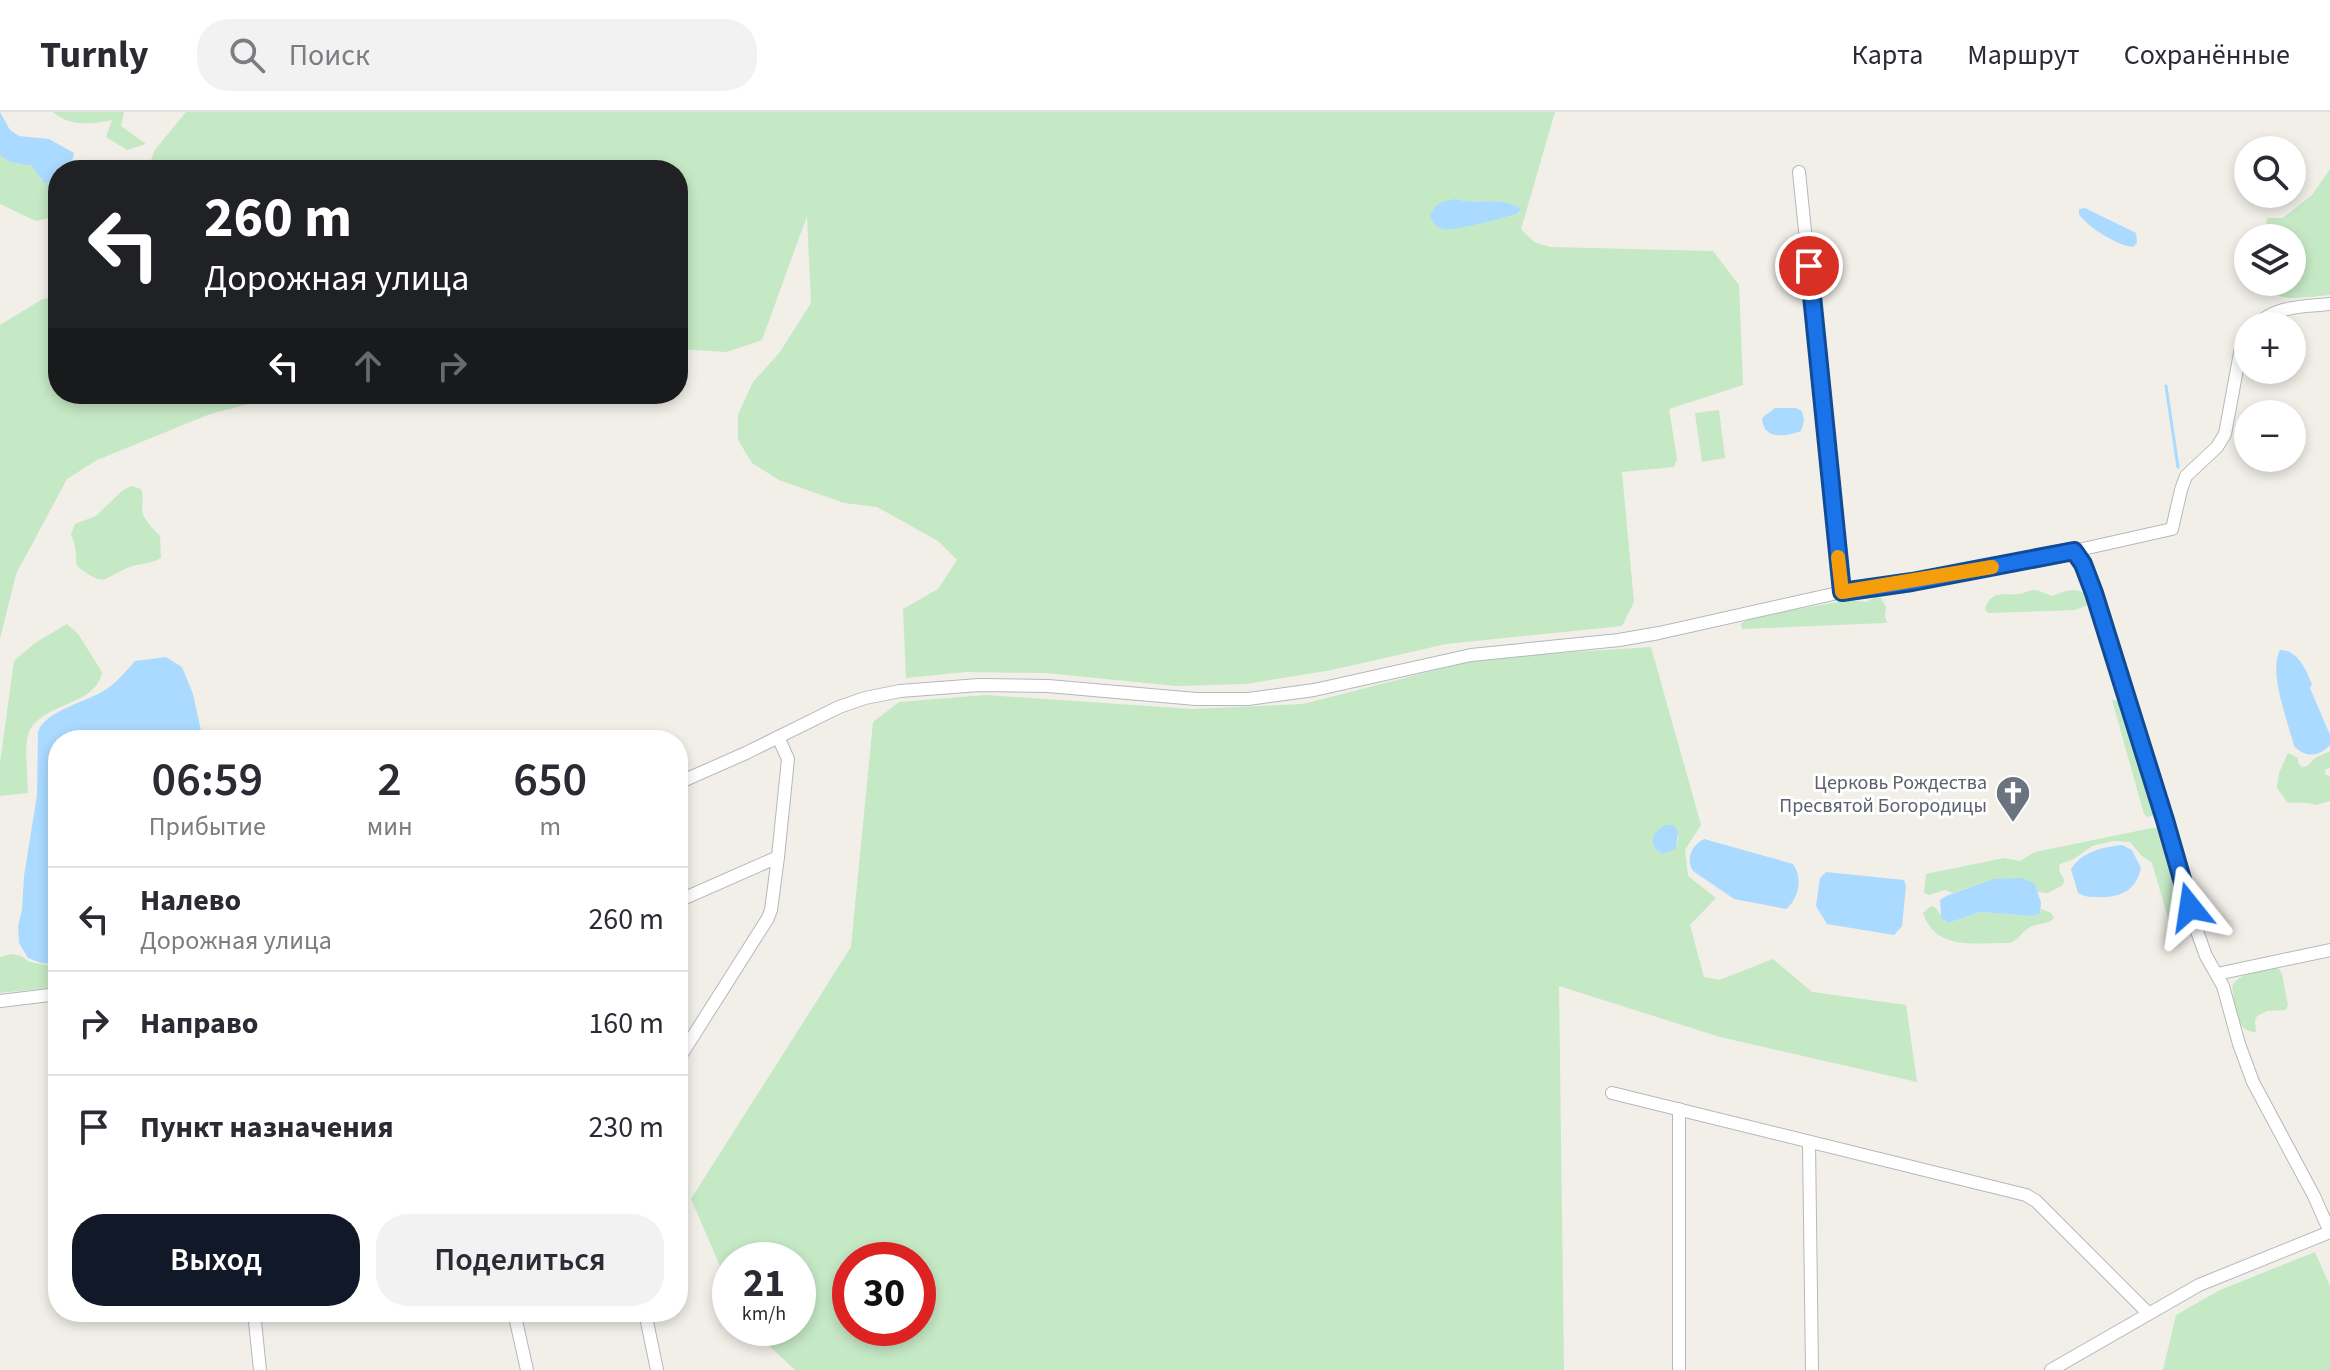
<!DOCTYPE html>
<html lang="ru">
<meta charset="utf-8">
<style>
body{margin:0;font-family:"Source Sans 3",sans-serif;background:#f2f2f3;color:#2b2b33;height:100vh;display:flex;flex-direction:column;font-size:30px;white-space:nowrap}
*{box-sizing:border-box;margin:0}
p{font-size:26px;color:#7c7c81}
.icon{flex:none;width:44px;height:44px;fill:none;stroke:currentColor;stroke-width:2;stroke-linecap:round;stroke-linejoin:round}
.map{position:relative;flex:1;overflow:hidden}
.drawer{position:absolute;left:48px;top:618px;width:640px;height:592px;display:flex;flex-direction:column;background:#fff;border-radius:32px;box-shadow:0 4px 12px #0003}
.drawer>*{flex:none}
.guide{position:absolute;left:48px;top:48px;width:640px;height:244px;border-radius:32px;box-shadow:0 4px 12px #0003;background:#202124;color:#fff;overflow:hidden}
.fabs{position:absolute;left:2234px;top:24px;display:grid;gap:16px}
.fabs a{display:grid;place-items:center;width:72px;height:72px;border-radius:50%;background:#fff;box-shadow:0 4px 12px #0003;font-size:40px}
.speed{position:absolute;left:712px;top:1130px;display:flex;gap:16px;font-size:40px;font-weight:700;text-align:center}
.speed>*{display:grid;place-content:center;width:104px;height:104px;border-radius:50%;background:#fff;box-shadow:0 4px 12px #0003;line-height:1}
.speed small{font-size:20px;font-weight:400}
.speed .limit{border:12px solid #d22;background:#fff;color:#111}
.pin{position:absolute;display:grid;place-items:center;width:68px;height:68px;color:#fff;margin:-34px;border:4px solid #fff;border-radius:50%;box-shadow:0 2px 8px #0007}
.me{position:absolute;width:88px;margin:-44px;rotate:345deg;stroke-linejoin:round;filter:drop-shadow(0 0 6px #0008)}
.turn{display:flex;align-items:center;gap:28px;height:168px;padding:0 24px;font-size:36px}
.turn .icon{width:104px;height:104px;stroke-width:2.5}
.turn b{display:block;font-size:56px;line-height:68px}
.lanes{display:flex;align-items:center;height:76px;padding:0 24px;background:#0003;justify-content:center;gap:40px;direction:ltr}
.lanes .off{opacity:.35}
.eta{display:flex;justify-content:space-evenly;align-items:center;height:136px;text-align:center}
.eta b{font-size:48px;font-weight:600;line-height:56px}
.button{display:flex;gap:16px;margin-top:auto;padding:16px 24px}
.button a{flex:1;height:92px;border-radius:32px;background:#111827;color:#fff;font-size:32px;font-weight:600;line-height:92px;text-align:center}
.button a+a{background:#f2f2f3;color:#2b2b33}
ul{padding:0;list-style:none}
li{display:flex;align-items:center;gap:24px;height:104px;padding:0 24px;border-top:2px solid #e1e1e2}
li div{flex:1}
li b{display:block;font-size:30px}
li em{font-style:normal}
header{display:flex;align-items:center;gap:48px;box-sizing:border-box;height:112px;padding:0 40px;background:#fff;border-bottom:2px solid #e1e1e2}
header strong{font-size:38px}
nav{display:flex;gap:44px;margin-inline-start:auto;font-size:28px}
.search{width:560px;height:72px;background:#f2f2f3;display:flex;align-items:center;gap:20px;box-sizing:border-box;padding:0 28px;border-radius:32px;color:#7c7c81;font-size:30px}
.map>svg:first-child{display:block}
.green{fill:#c5e8c5;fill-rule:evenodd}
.water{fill:#aadaff}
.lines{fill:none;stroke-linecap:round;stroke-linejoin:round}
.stream{stroke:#aadaff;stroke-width:3}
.minor-casing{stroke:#b5b8bc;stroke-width:14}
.minor{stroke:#fff;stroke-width:12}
.route-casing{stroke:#114b97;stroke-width:20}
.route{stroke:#1a73e8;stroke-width:14}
.slow{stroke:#f59e0b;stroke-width:14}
.labels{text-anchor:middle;stroke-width:6;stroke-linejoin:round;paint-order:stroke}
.worship-label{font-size:20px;fill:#5b616d;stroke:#fff;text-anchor:end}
</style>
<header>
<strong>Turnly</strong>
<div class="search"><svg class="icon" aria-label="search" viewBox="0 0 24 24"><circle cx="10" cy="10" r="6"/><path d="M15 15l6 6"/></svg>Поиск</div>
<nav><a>Карта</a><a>Маршрут</a><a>Сохранённые</a></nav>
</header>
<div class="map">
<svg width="2330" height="1258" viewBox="0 0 2330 1258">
<rect width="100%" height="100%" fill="#f1efe8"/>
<g class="green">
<path d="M53,0H124L121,14L146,32L127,38L106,25L112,8C93,12 69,15 53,0Z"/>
<path d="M186,0H1555L1521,117L1534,130L1550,135L1713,139L1739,173L1743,273L1669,297L1677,347L1674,355L1622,360L1634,490L1622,514L1446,532L1332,558L1246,572L1177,574L1045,561L966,560L906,566L903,497L938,477L957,448L938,429L877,395L844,391L779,368L752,351L738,328V303L753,270L780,240L811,191L807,104L762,228L727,240L678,237V58H148L154,39ZM1456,87C1479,94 1501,83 1521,97L1495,107L1465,115Z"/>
<polygon points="0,43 10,50 32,54 44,71 58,71 58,104 36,109 0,92"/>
<path d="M2330,57V183C2310,184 2272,194 2264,170H2292V126H2264L2267,106H2283L2312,83Z"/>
<polygon points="58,183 58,282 288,282 210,302 97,348 67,367 16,462 0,527 0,213 41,188"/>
<polygon points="1719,298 1725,346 1702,350 1695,301"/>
<path d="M131,374L141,377C144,385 142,388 142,396C142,408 153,416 160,424L161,446C151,452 141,451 130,455C101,466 107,477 77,454C75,442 77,434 71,423L75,412L96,404L122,379Z"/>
<path d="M2032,478H2037L2052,484C2064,479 2078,474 2087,484L2088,489L2086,494L2075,498L1988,501L1985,497C1992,477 2003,484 2019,482C2022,482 2028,479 2032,478Z"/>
<polygon points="1876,485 1881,486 1886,495 1885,505 1887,510 1885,511 1742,517 1741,512 1750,505 1850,488 1866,490"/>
<path d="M67,512L78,522L102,560C96,594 45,590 30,618C23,628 28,667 28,681L0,684V651L14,549L35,531Z"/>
<path d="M1651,535L1701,713L1685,738L1688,764L1716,786L1690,813L1704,865L1719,868L1773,847L1812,880L1906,893L1917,970L1720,925L1559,874L1564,1258H795L750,1216H798V1148H730V1177L691,1087L851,835L873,610L899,590L986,583L1192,597L1303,592L1483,546ZM1679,724L1676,736L1655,737L1652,729ZM850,1148H918V1216H850Z"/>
<polygon points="2112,588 2122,590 2157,702 2147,705 2144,702"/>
<path d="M2330,639V656L2325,658V662L2330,665V689L2315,693C2307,689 2296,692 2287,690L2277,676L2279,661L2288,641L2298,646V651L2302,655L2307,654L2315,646Z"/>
<polygon points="2152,716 2157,716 2160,720 2184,801 2183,811 2178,813 2169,809 2152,751 2141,743 2130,730 2113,729 2092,734 2074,747 2060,752 2059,758 2064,768 2063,773 2048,781 2038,780 2035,772 1993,767 1953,781 1945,778 1929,783 1924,781 1926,762 2004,746 2020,749 2035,740"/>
<path d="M1931,794L1936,796L1944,809L1948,811L1980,800L2032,804L2040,802L2041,797L2051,801L2054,806C2046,814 2037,810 2027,817C2020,822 2019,827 2010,831C1977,830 1936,840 1923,801Z"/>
<polygon points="11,842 21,844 30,850 58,855 58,875 0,881 0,845"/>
<path d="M2275,855L2279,857L2282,862L2288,894L2285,898L2267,899L2257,904L2255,909L2256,920C2235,921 2235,891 2232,874C2241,860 2259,858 2275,855Z"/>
<polygon points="2315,1140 2330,1174 2330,1258 2163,1258 2176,1203 2220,1178"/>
</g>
<g class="water">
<polygon points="0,0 10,18 19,24 49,27 74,41 71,54 78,58 58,58 58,71 44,71 32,54 10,50 0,43"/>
<path d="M1456,87C1479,94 1501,83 1521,97L1516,102C1502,106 1452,120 1443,117C1435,115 1432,109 1430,103C1436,91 1443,89 1456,87Z"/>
<path d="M2085,96L2136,121L2137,131L2133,135C2118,134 2087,115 2079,102V97Z"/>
<path d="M1775,296H1796L1802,299L1804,309L1801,319C1785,325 1763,328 1762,306Z"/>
<path d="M2280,538C2298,538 2306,558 2312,572L2310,576L2330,623V633C2319,645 2305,646 2294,634C2288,609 2268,561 2280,538Z"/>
<path d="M166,545L182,555L193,582L203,628H58V852L41,851L28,846L19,831L18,814L22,798L24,764L37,683L38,620C45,598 89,590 108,576C118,569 126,559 135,549Z"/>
<polygon points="1665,713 1674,713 1678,720 1676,737 1663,742 1655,737 1652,729 1655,721"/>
<path d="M1704,727L1793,752C1803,766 1799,786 1786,797L1734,787L1693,759C1685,747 1692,733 1704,727Z"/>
<path d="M2122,733L2132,738L2141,756C2136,779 2120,786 2097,785C2089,785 2085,785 2078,781L2071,757C2082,740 2102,735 2122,733Z"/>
<polygon points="1826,760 1904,768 1906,774 1902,814 1894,823 1827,812 1816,794 1820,766"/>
<polygon points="2021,766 2035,772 2041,791 2040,802 2032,804 1980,800 1948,811 1941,806 1940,788 1946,784 1993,767"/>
</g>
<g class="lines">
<polyline class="stream" points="2166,274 2178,355"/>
<defs>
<g id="minor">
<polyline points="1799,60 1842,480"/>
<path d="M2256,214C2275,193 2304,195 2330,192"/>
<polyline points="2074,439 2089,465 2165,708 2198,822 2206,844 2223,874 2239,932 2253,970 2314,1084 2330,1120"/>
<polyline points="678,671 746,641 839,595 865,586 900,579 979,573 1048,574 1196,587 1248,587 1314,578 1471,543 1619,528 1659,521 1842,480 1912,470 2074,439 2172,417 2181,378 2186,364 2217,335 2225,322 2242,230 2248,224"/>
<polyline points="778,745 788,647 778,625"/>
<polyline points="678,789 778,745 771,798 768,806 678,948"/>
<polyline points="2217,862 2330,838"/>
<polyline points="0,889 58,882"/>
<polyline points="1612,981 2026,1083 2036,1089 2148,1201"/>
<polyline points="1809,1031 1812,1258"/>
<polyline points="254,1200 260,1258"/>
<polyline points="514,1200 527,1258"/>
<polyline points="645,1200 657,1258"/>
<polyline points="1679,1258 1679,997"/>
<polyline points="2051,1258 2199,1173 2330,1120"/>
</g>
</defs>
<use href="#minor" class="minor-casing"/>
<use href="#minor" class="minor"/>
</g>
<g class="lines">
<defs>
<polyline id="route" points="1809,154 1842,480 1912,470 2074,439 2083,452 2094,481 2165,708 2190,795"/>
</defs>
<use href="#route" class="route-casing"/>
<use href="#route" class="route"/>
<polyline class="slow" points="1838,445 1842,480 1992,455"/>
</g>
<defs>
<symbol id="church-pin" viewBox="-11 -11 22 30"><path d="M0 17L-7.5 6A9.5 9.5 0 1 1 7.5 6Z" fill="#6b7280" stroke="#fff"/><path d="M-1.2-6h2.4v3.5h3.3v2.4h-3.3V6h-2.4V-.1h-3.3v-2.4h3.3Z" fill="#fff"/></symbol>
</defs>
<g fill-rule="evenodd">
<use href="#church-pin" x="1993" y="661" width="40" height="54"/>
</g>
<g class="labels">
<g class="worship-label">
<text x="1987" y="677">Церковь Рождества<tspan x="1987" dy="23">Пресвятой Богородицы</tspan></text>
</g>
</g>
</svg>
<div class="fabs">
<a><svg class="icon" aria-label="search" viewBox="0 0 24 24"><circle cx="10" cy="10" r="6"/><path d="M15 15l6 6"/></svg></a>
<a><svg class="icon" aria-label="layers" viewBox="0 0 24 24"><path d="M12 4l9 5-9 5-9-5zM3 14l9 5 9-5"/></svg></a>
<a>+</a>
<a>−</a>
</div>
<div class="speed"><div>21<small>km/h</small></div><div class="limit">30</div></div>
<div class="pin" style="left:1809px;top:154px;background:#d93025"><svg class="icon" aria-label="arrive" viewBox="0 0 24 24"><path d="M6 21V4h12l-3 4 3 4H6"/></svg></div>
<svg class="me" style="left:2190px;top:795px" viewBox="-20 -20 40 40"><path d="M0-17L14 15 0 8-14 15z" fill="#1a73e8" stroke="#fff" stroke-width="4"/></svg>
<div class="guide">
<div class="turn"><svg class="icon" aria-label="left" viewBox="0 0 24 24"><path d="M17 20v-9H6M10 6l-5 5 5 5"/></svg><div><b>260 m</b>Дорожная улица</div></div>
<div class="lanes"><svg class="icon" aria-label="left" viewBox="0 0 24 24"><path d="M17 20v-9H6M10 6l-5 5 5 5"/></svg><svg class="icon off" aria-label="ahead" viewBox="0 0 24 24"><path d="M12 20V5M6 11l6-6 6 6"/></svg><svg class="icon off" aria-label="right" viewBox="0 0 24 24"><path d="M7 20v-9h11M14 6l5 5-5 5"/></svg></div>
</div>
<section class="drawer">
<div class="eta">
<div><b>06:59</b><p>Прибытие</p></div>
<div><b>2</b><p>мин</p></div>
<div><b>650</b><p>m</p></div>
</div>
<ul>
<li><svg class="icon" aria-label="left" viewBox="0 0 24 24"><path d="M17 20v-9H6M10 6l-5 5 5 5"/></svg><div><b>Налево</b><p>Дорожная улица</p></div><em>260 m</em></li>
<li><svg class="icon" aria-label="right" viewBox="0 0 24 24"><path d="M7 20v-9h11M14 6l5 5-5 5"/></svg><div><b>Направо</b></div><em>160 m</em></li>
<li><svg class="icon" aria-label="arrive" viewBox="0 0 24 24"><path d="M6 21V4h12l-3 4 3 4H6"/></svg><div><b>Пункт назначения</b></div><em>230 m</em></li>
</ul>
<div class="button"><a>Выход</a><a>Поделиться</a></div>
</section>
</div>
